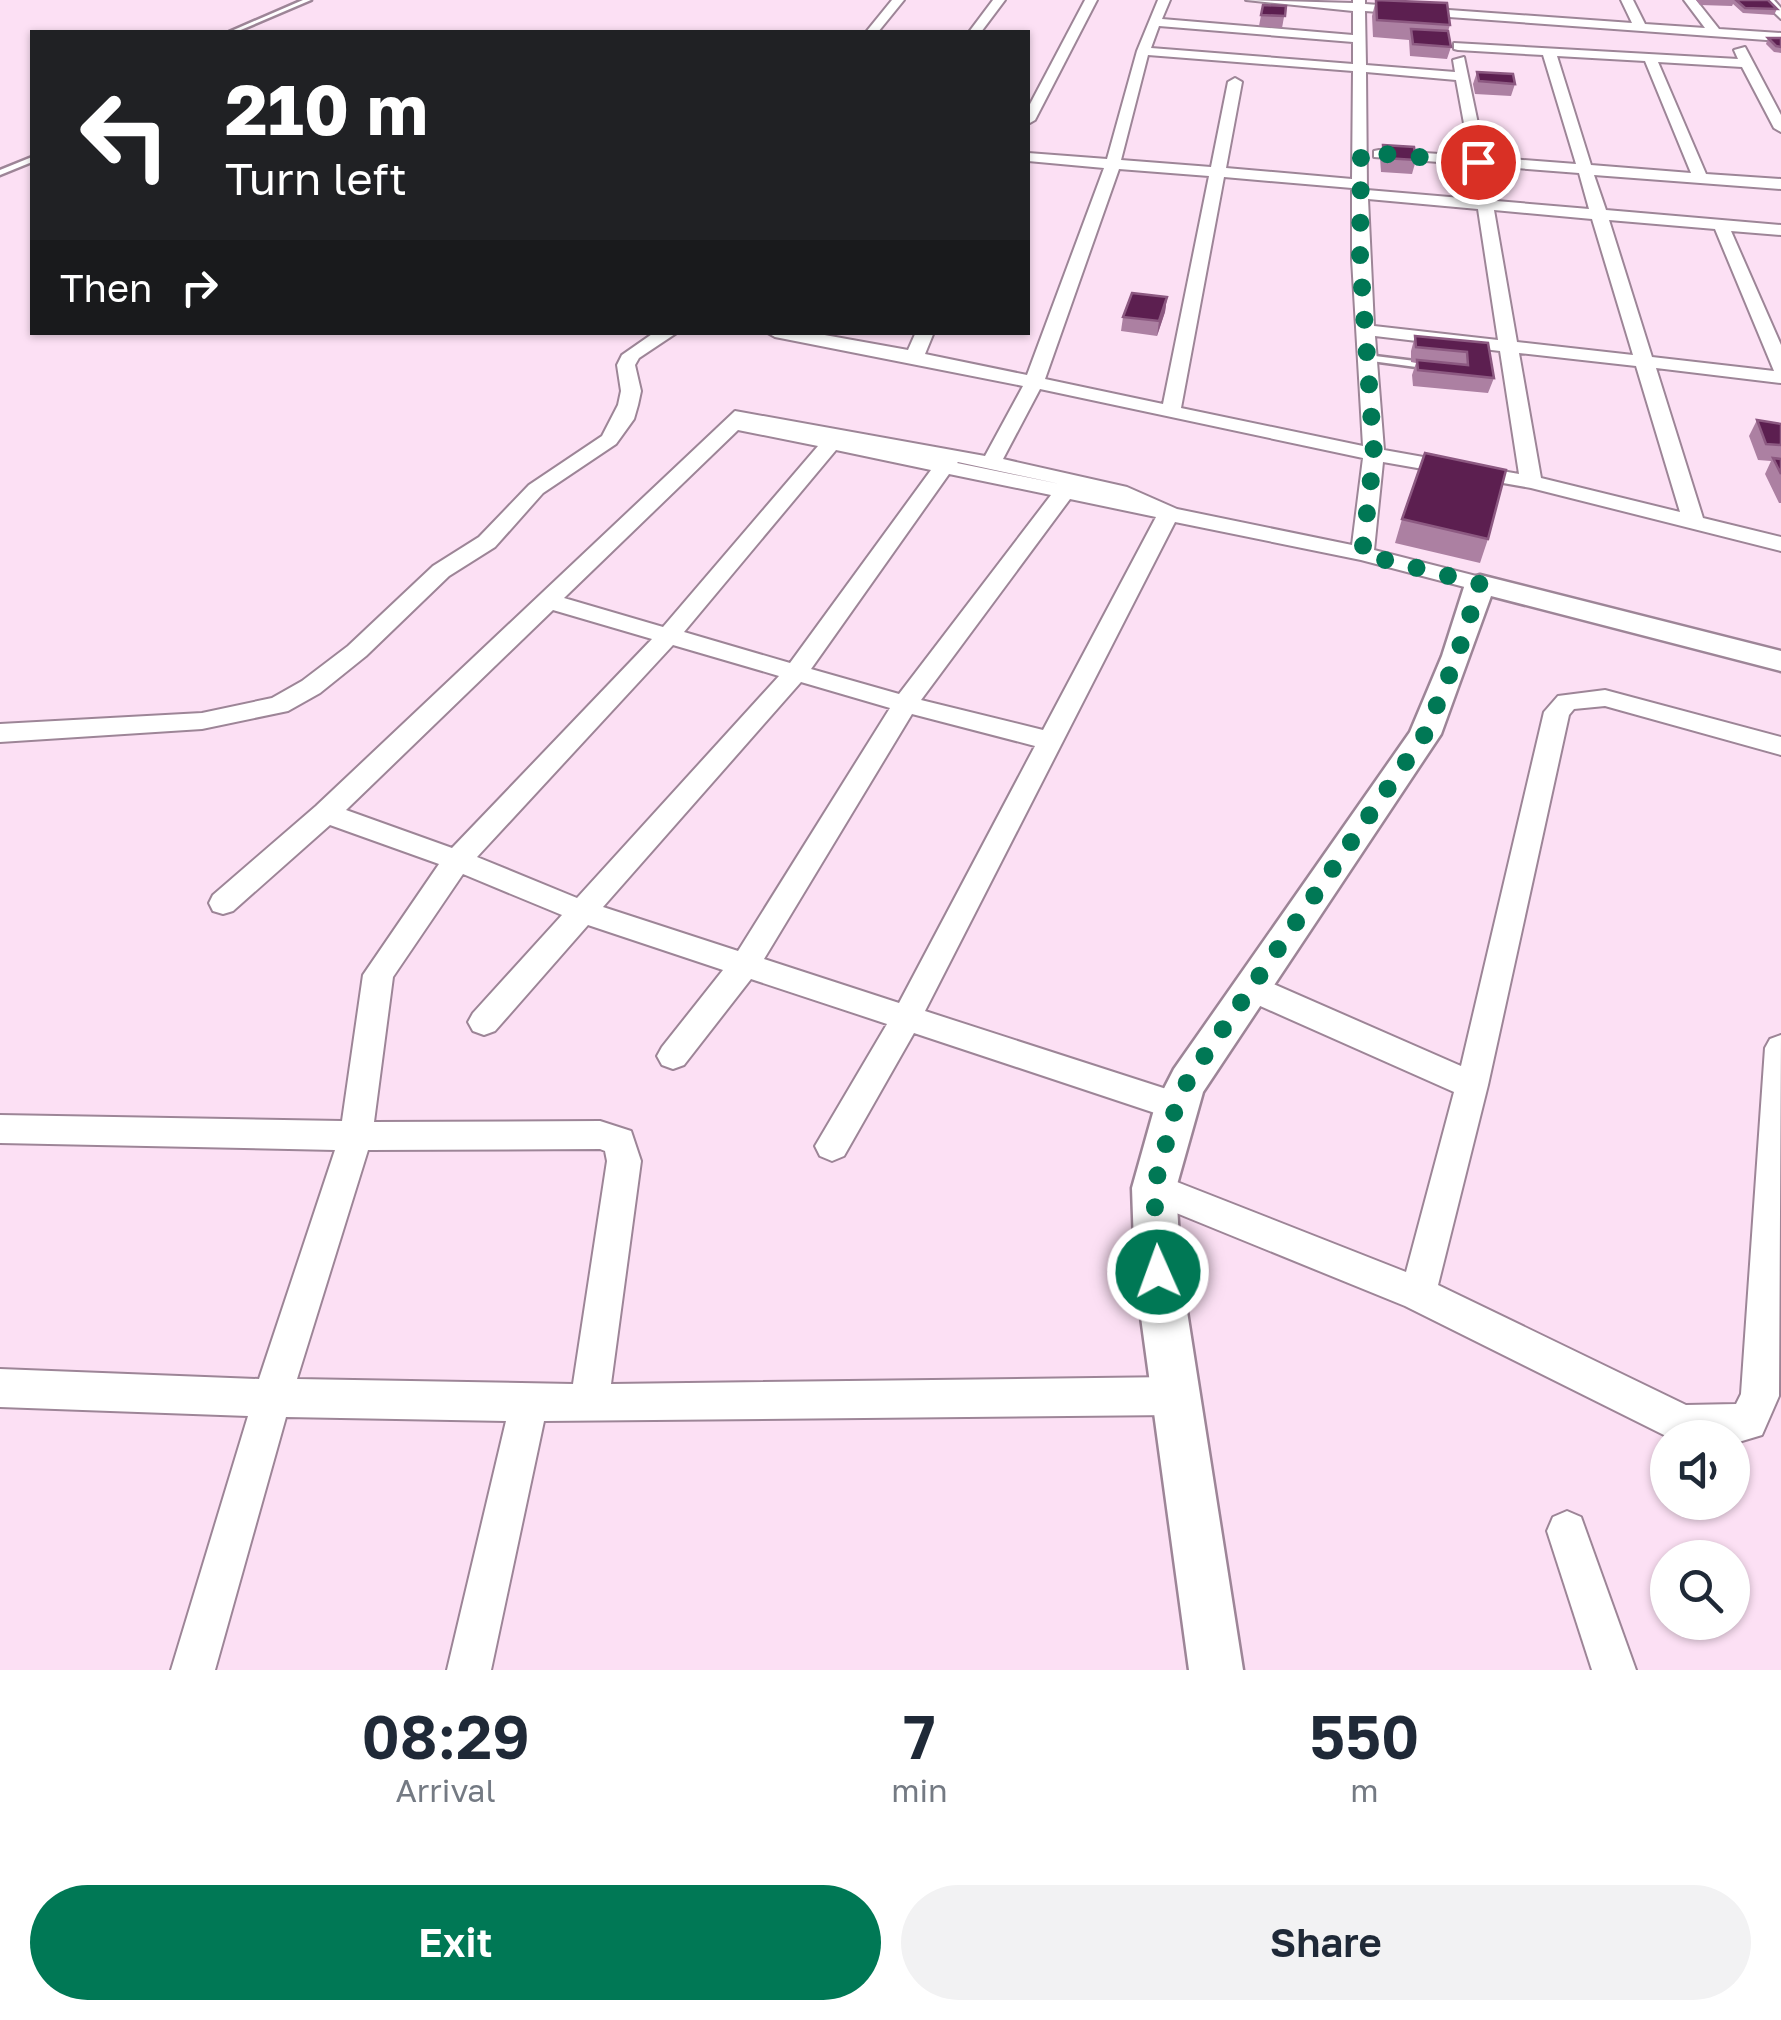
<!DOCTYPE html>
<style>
body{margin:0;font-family:"Golos Text",sans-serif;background:#f2f2f3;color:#1f2937;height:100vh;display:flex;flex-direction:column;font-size:38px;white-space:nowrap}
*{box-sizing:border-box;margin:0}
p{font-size:32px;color:#747a83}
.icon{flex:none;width:55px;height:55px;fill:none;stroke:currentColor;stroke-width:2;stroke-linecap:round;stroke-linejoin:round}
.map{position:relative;height:1670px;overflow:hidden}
.panel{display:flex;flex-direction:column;background:#fff;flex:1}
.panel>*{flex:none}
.hud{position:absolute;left:30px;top:30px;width:1000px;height:305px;border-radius:0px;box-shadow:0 2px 8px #0004;background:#202124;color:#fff;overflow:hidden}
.buttons{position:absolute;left:1650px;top:1420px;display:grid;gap:20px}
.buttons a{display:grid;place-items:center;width:100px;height:100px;border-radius:50%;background:#fff;box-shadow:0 2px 8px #0004;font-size:50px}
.pin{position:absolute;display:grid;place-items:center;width:85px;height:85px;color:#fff;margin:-42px;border:5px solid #fff;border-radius:50%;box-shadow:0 2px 10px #0007}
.me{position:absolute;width:110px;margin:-55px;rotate:358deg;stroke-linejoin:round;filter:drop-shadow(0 0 8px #0008)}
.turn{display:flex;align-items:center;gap:35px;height:210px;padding:0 30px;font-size:45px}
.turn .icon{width:130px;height:130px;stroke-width:2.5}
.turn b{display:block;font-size:70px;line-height:85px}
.then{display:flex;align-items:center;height:95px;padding:0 30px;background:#0003;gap:20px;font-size:38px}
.eta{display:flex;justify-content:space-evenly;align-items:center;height:170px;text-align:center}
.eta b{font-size:60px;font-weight:600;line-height:70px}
.primary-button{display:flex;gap:20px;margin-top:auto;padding:20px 30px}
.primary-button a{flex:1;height:115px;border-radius:60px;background:#007855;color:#fff;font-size:40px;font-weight:600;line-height:115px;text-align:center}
.primary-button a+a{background:#f2f2f3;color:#1f2937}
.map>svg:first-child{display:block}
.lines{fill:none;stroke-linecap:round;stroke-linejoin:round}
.service-casing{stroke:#9d8597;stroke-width:5}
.minor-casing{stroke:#9d8597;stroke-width:4}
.tertiary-casing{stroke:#9d8597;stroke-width:5}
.service{fill:#fff;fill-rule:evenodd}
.minor{fill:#fff;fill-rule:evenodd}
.tertiary{fill:#fff;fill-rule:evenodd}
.wall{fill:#ac80a2}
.shaded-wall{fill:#8c5981}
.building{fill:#5c1f50;stroke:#8c5981;stroke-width:2.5}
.route{stroke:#007855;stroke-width:18;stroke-dasharray:0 32.4}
</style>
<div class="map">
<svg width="1781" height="1670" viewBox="0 0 1781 1670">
<rect width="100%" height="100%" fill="#fce0f4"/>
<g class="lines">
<defs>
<g id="service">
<polygon points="303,0 311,0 236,32 229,32"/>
<polygon points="32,157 32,162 0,175 0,170"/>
<polygon points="1367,355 1431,363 1436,366 1431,369 1364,360 1362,358"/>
</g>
<g id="minor">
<polygon points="892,0 904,0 878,32 866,32"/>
<polygon points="993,0 1005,0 981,32 969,32"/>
<polygon points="1085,0 1097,0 1035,120 1028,124 1028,108"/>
<path d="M1158,0H1170L1162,19L1353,35V11L1246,0L1353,3V0H1365V4L1632,23L1621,0H1633L1645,24L1705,28L1684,0H1696L1719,29L1781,33V41L1365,11L1366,65L1455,72L1453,60L1464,57L1485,157L1576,164L1543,55L1458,50L1454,49V43L1738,59L1734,50L1745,47L1781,115V132L1774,128L1742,67L1658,62L1706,174L1781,179V189L1594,175L1606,210L1781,225V235L1731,231L1781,345V383L1656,368L1703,518L1781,537V551L1531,488L1383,462L1374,550L1488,579L1491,584L1488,589L1480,591L1361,560L1175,522L925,1011L1188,1096L1192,1106L1188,1116L1176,1120L914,1033L844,1156L832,1161L820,1156L815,1146L887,1024L751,979L684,1065L673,1069L662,1065L657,1056L662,1047L723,970L588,925L495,1031L484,1035L473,1031L468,1022L473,1013L562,915L463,874L393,977L374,1122L600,1121L631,1131L641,1161L611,1384L1174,1377L1187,1383L1193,1396L1187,1409L1174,1415L544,1421L491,1670H447L506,1421L286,1417L215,1670H171L248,1416L0,1407V1369L259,1379L335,1150L0,1143V1115L342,1121L363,975L439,864L330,825L233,911L223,914L213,911L209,903L213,895L316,806L735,411L985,456L1023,386L775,337L766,332H808L908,350L916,332H934L925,354L1027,375L1104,168L1028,161V153L1107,159L1137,51ZM1159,26L1353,42V64L1151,48ZM1148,55L1353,71L1352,179L1226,168L1242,82L1235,78L1228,82L1211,167L1121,160ZM1557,56L1645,61L1691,173L1591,165ZM1366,72L1456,80L1470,156L1379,150L1374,151V157L1579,173L1589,209L1367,190ZM1119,169L1209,176L1163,404L1045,379ZM1224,177L1352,188V259L1363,446L1181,408ZM1368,199L1478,209L1498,340L1374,326ZM1494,210L1592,219L1633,355L1517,342ZM1609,220L1715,229L1774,371L1652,357ZM1375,336L1500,351L1519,474L1384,450ZM1519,353L1636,366L1680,512L1541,478ZM1040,389L1363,458L1352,545L1177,509L1127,487L1003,459ZM738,430L818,446L663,627L564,598ZM836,450L931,470L790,663L684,632ZM958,462L1060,484L957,463ZM949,474L1051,495L899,694L811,669ZM1070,499L1156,517L1043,730L921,700ZM553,610L652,639L452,848L346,810ZM673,645L779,676L577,898L477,857ZM801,682L890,708L738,951L603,907ZM912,714L1035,746L899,1003L764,959ZM600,1149L605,1151L607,1161L573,1384L297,1379L368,1150Z"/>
<polygon points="1761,0 1774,0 1781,8 1781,19"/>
<polygon points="655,332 678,332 639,358 635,365 641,391 638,405 634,419 616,444 543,493 495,547 449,576 366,656 320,693 288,711 202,729 0,742 0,724 202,713 272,698 302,681 348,646 433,566 479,537 529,485 602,436 618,405 621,391 617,365 622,355"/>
<polygon points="1605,690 1781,737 1781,755 1605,706 1574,709 1569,715 1488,1085 1438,1285 1686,1405 1736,1404 1741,1394 1765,1048 1770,1039 1781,1035 1779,1396 1762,1435 1732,1444 1732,1438 1670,1438 1405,1306 1142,1199 1137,1188 1142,1177 1154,1173 1406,1272 1454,1092 1240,997 1236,988 1240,979 1251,976 1262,979 1461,1066 1544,712 1558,696"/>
<polygon points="1567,1511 1581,1517 1636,1670 1592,1670 1547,1531 1553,1517"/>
</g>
<polygon id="tertiary" points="1480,575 1781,651 1781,671 1491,596 1441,734 1203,1092 1176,1188 1181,1273 1243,1670 1189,1670 1135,1273 1132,1188 1155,1106 1174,1069 1410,732 1442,656 1465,584 1470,578"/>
</defs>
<use href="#service" class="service-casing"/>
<use href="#minor" class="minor-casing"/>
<use href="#tertiary" class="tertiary-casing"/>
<use href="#service" class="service"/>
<use href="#minor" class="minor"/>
<use href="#tertiary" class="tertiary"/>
</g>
<g class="wall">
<polygon points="1376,0 1450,25 1448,31 1451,47 1447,59 1410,56 1409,40 1373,37 1372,16"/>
<polygon points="1696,0 1768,0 1777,9 1774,15 1743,13 1733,4 1732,6 1700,5"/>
<polygon points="1263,5 1286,6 1282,28 1259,26"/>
<polygon points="1768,38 1781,38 1781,53 1774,52 1766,44"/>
<polygon points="1477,72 1515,84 1511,96 1475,94 1473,84"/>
<polygon points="1383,145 1416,160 1412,174 1381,172 1380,158"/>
<polygon points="1167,297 1165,312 1157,336 1121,331 1123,317"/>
<polygon points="1415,336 1488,343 1494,378 1488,393 1413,386 1412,375 1416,363 1411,362 1411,351"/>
<polygon points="1757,420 1781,424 1781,503 1779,503 1765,474 1771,461 1758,460 1749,436"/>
<polygon points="1402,519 1488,539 1480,563 1395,543"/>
</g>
<polygon class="shaded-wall" points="1167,297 1165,312 1157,336 1159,321"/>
<g class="building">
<polygon points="1376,0 1447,3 1450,25 1377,20"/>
<polygon points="1736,0 1768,0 1777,9 1745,8"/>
<polygon points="1263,5 1286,6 1285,16 1261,15"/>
<polygon points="1411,29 1448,31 1451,47 1413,44"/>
<polygon points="1768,38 1781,38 1781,47 1776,46"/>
<polygon points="1477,72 1513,74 1515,84 1479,81"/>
<polygon points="1383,145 1414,147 1416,160 1384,158"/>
<polygon points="1132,293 1167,297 1159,321 1123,317"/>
<polygon points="1415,336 1488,343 1494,378 1418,370 1417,360 1468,365 1467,352 1416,347"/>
<polygon points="1757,420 1781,424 1781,445 1766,444"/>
<polygon points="1425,453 1506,470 1488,539 1402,519"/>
<polygon points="1773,458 1781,459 1781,474"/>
</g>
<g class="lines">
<polyline class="route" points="1158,1272 1154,1188 1176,1106 1188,1080 1425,734 1457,656 1480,584 1362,554 1374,454 1360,259 1361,152 1478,162"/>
</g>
</svg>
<div class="buttons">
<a><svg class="icon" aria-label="sound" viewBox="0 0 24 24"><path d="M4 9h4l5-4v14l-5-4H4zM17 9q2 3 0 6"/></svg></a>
<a><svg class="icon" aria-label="search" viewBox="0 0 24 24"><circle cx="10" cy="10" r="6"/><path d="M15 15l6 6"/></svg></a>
</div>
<div class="pin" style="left:1478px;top:162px;background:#d93025"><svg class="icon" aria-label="arrive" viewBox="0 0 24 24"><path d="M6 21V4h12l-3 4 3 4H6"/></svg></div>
<svg class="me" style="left:1158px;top:1272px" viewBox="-20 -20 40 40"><circle r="17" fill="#007855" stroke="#fff" stroke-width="3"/><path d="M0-11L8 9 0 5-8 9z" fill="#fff"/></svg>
<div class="hud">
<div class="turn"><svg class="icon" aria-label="left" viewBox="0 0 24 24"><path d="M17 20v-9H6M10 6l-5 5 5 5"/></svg><div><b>210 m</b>Turn left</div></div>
<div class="then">Then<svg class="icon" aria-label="right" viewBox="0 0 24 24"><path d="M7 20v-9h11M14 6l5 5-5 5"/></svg></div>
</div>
</div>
<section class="panel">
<div class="eta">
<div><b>08:29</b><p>Arrival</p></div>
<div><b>7</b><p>min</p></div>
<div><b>550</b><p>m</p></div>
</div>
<div class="primary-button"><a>Exit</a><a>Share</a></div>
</section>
